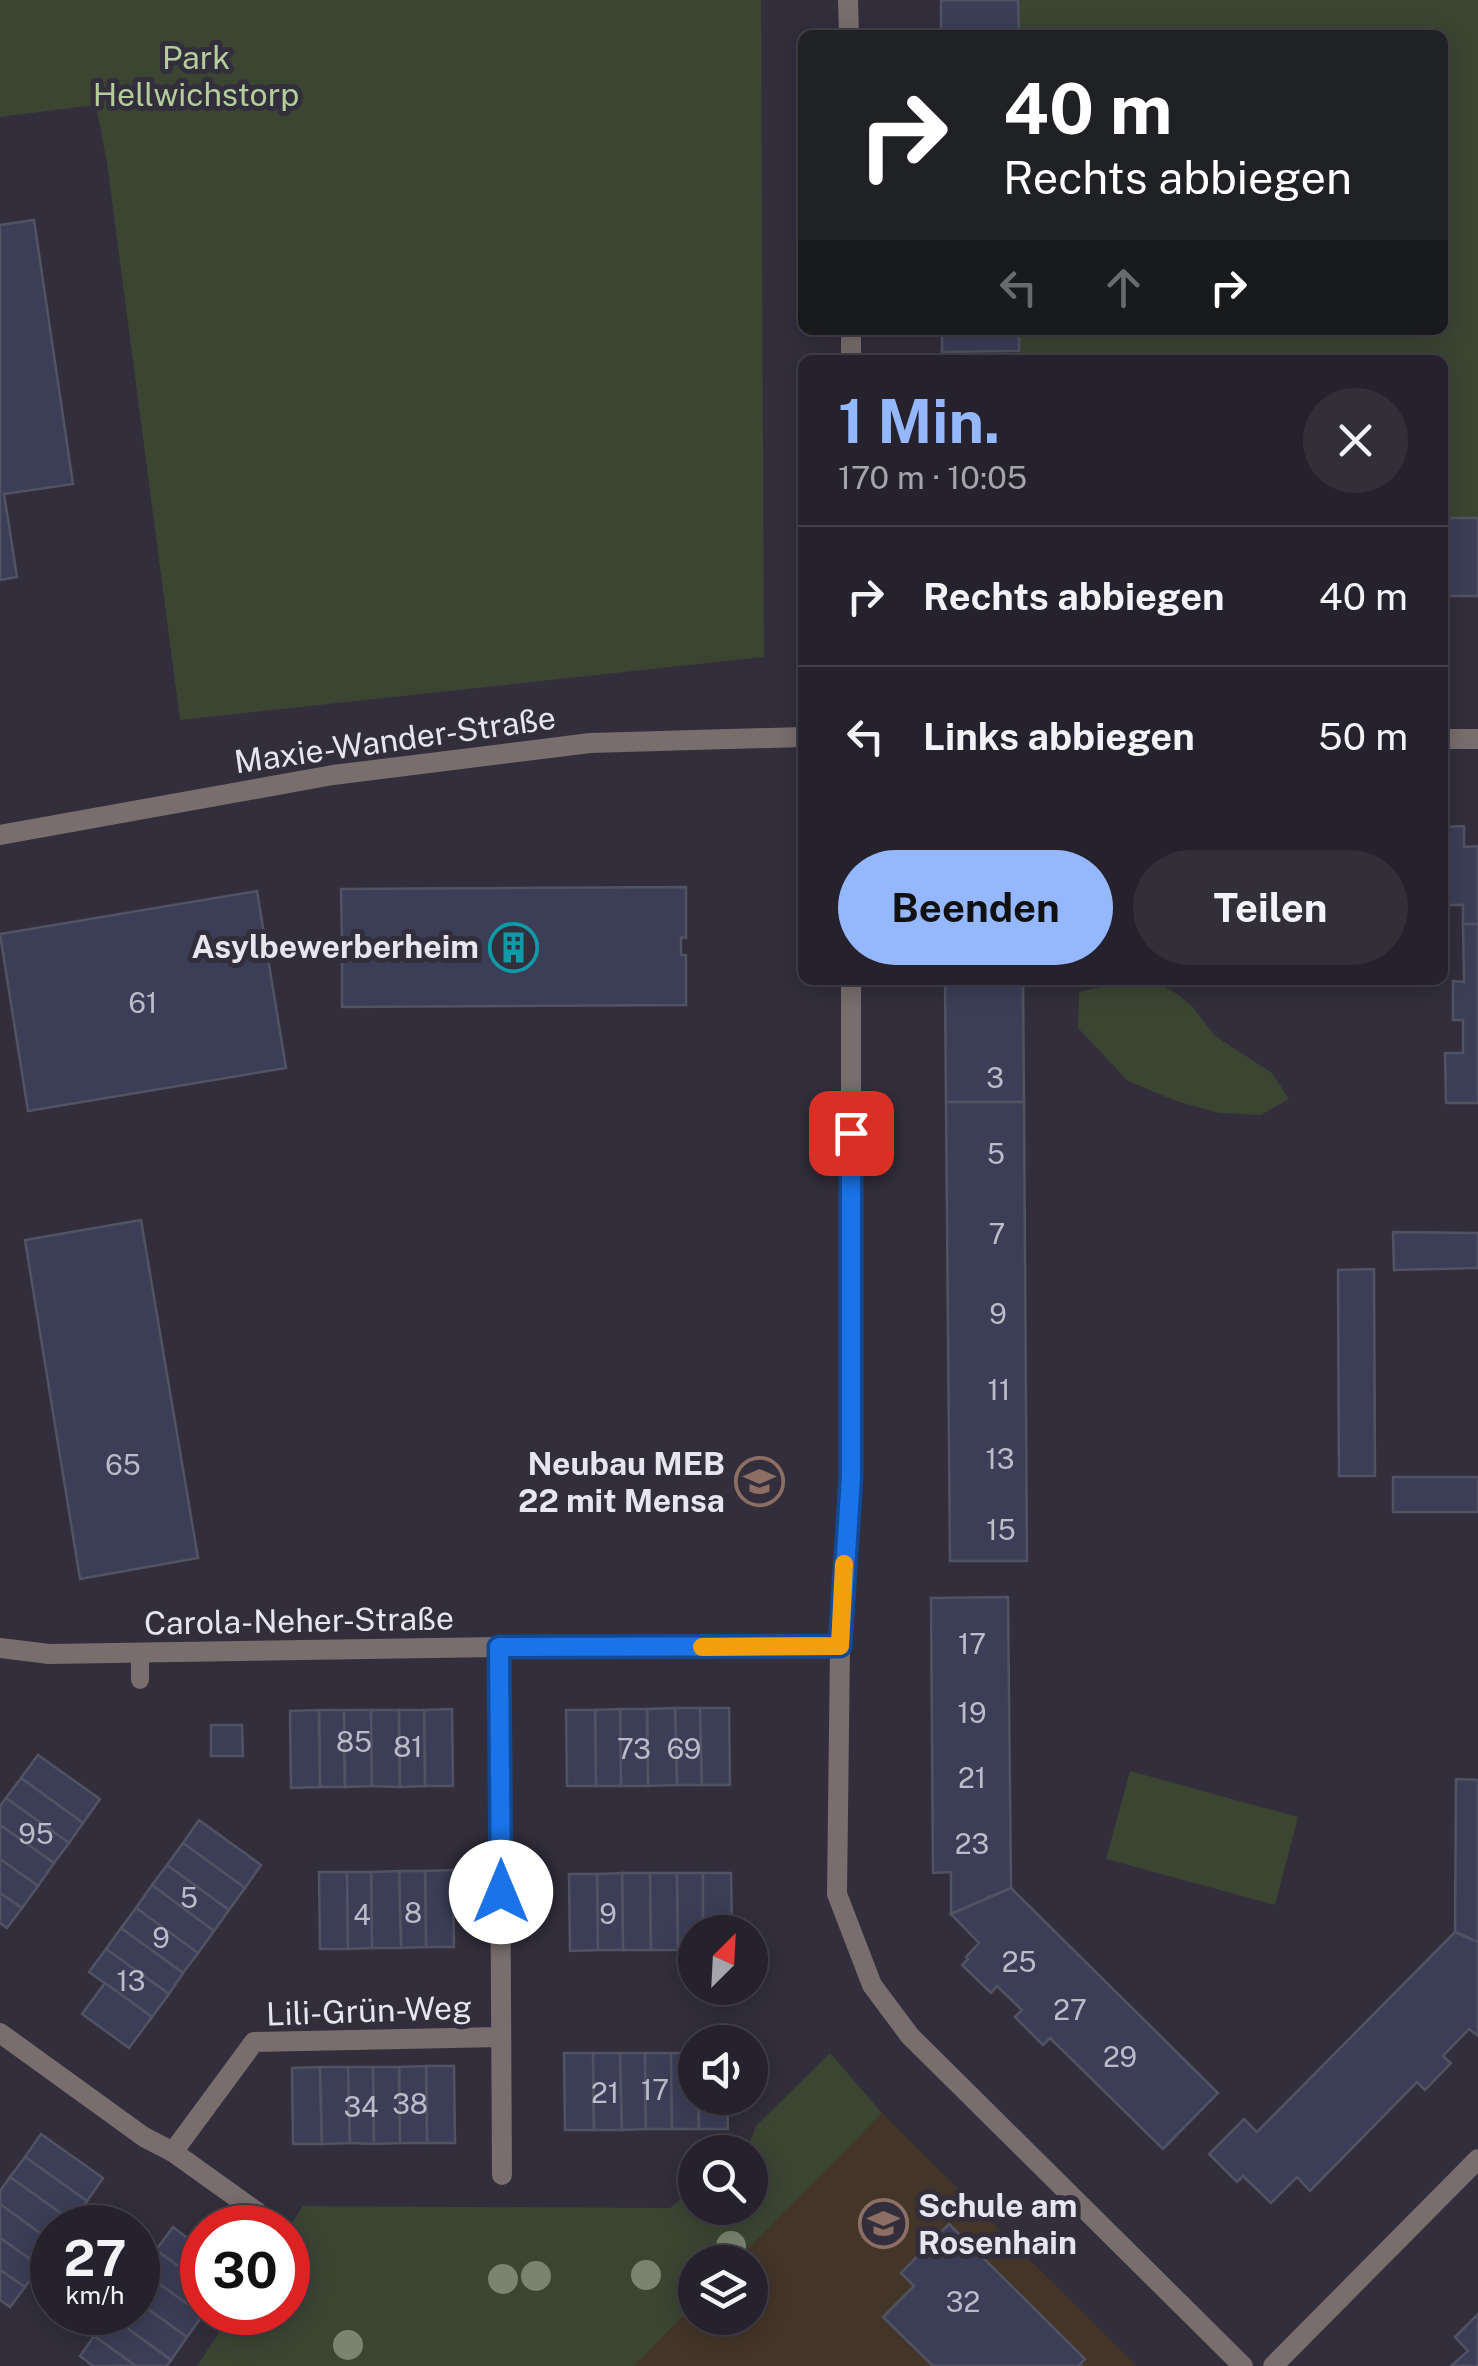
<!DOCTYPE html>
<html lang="de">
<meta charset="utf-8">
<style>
body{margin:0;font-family:"Public Sans",sans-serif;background:#322f39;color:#f1f3f6;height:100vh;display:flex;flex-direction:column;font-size:38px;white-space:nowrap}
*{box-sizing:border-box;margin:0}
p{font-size:32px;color:#a4a4aa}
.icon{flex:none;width:55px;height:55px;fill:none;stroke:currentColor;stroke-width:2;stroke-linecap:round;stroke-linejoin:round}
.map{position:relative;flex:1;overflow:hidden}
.drawer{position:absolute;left:798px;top:355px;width:650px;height:630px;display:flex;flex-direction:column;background:#26222d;border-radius:15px;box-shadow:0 5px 25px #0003,0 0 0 2px #423f49}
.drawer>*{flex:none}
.top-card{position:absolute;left:798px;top:30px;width:650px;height:305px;border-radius:15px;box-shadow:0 5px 25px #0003,0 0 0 2px #423f49;background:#202124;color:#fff;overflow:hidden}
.needle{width:65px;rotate:24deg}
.controls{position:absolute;left:678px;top:1915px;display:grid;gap:20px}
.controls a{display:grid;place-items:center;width:90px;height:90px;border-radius:50%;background:#26222d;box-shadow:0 5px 25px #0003,0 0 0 2px #423f49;font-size:50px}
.speed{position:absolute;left:30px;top:2205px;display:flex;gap:20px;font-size:50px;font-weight:700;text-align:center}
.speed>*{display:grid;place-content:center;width:130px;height:130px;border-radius:50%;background:#26222d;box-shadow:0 5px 25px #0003,0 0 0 2px #423f49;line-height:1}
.speed small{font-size:25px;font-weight:400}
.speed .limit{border:15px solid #d22;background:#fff;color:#111}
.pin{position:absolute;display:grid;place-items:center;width:85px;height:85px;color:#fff;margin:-42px;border-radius:20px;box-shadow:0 5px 15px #0006}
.me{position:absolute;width:110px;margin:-55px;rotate:0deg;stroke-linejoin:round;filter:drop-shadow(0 0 8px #0008)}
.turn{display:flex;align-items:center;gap:35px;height:210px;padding:0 40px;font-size:45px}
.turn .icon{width:130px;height:130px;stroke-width:2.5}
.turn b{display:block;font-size:70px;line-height:85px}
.lanes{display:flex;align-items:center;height:95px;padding:0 40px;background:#0003;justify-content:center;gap:50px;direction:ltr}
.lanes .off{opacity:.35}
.round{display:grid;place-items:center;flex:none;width:105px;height:105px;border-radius:52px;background:#322f39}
.overview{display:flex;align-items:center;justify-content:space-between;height:170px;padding:0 40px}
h1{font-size:60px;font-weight:700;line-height:75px;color:#94b7fd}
.action{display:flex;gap:20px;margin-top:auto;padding:20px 40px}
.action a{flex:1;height:115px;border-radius:60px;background:#94b7fd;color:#111;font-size:40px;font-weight:700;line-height:115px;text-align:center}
.action a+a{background:#322f39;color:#f1f3f6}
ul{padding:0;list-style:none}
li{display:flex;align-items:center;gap:30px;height:140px;padding:0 40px;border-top:2px solid #423f49}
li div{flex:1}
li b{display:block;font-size:38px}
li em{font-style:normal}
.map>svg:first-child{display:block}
.education{fill:#443529}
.green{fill:#3c4532}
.building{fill:#3c3e58;stroke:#525362;stroke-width:2.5}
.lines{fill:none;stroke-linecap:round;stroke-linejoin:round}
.service{stroke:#776e6d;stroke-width:18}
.minor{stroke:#776e6d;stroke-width:20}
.tree{fill:#7a8570}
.route-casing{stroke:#114b97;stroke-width:25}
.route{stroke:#1a73e8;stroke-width:18}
.slow{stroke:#f59e0b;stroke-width:18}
.labels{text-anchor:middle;stroke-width:10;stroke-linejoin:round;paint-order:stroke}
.number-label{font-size:28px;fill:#bcbbc8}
.park-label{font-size:32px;fill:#b4cd9b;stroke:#322e3c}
.street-label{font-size:32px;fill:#e7e5ee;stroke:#322e3c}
.poi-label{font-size:32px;font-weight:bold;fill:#e7e5ee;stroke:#322e3c;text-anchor:end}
</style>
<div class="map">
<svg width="1478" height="2366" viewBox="0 0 1478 2366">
<rect width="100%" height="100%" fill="#322e3c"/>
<polygon class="education" points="882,2113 1137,2366 634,2366 695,2304 695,2318 750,2318 750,2262 735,2262"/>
<g class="green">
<polygon points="0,0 761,0 764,657 180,720 107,163 96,105 0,117"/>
<polygon points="1018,0 1478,0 1478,518 1443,518 1442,360 1019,360 1019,330 1442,330 1442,35 1019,35"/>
<polygon points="1114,984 1165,987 1177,994 1192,1006 1215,1036 1272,1073 1289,1099 1261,1115 1219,1113 1176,1101 1128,1081 1078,1028 1079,992"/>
<polygon points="1130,1771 1298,1817 1275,1905 1106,1859"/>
<polygon points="830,2053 882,2113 735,2262 695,2262 695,2304 634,2366 197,2366 232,2313 288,2312 288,2229 303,2206 670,2208 695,2188 695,2208 750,2208 750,2152 746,2152 756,2126"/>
</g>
<g class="building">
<polygon points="941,0 1018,0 1019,35 941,35"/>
<polygon points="34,220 73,484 4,494 17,577 0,580 0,225"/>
<polygon points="942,330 1019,330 1019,351 942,352"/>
<rect x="1442" y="518" width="36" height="78"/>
<polygon points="1464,826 1464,847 1478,846 1478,924 1463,924 1463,905 1442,905 1442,827"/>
<polygon points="686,887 686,938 681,937 681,955 686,955 686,1005 342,1007 342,957 346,957 346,939 342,939 341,889"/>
<polygon points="257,891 286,1068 28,1111 0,934"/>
<polygon points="1463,924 1478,924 1478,1103 1446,1103 1445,1053 1463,1053 1463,1020 1453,1020 1453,981 1464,982"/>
<polygon points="945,980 1023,980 1024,1102 946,1102"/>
<polygon points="946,1102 1024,1102 1027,1561 950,1561"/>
<polygon points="141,1220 198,1558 80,1579 25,1240"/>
<polygon points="1393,1232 1478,1233 1478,1268 1394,1270"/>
<polygon points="1374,1269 1375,1476 1339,1476 1338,1270"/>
<rect x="1393" y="1477" width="85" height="35"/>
<polygon points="1008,1597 1011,1888 951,1914 951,1872 933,1873 931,1598"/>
<polygon points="675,1708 700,1708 702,1785 677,1785"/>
<polygon points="675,1708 677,1785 648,1786 647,1709"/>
<polygon points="700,1708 729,1708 730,1785 702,1785"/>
<polygon points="452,1709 453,1786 425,1786 424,1710"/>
<polygon points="620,1709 647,1709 648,1786 621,1786"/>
<polygon points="620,1709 621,1786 596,1786 595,1710"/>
<polygon points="319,1710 344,1710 345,1787 320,1787"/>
<polygon points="319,1710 320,1787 291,1788 290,1711"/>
<polygon points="344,1710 371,1710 372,1786 345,1787"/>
<polygon points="371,1710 399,1710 400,1787 372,1786"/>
<polygon points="399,1710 424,1710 425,1786 400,1787"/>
<polygon points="566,1710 595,1710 596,1786 567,1786"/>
<polygon points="211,1725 242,1725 243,1756 211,1756"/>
<polygon points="38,1755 100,1799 83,1823 21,1778"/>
<polygon points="21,1778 83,1823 69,1843 6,1798"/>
<polygon points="1456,1779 1478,1780 1478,1942 1455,1932"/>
<polygon points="6,1798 69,1843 54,1863 0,1825 0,1806"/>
<polygon points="199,1820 261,1865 245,1888 183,1843"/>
<polygon points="0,1825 54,1863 38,1886 0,1859"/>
<polygon points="183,1843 245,1888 229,1910 167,1865"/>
<polygon points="0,1859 38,1886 22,1908 0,1893"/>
<polygon points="167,1865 229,1910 214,1931 152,1885"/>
<polygon points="453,1870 454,1947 426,1947 425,1871"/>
<polygon points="399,1871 425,1871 426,1947 401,1948"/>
<polygon points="399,1871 401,1948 372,1948 371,1872"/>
<polygon points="319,1872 347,1872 348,1949 320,1949"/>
<polygon points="347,1872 371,1872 372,1948 348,1949"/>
<polygon points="622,1873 650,1873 651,1950 623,1950"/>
<polygon points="622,1873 623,1950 598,1950 597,1874"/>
<polygon points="650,1873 677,1873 678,1950 651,1950"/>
<polygon points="677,1873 703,1873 703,1932 695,1932 695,1950 678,1950"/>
<polygon points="703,1873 731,1873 732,1932 703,1932"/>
<polygon points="569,1874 597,1874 598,1950 570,1951"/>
<polygon points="152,1885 214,1931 198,1953 136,1908"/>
<polygon points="1011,1888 1218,2093 1163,2149 1050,2038 1043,2045 1015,2017 1022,2010 997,1986 991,1993 962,1965 968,1959 966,1957 979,1943 951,1914"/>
<polygon points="0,1893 22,1908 7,1928 0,1923"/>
<polygon points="136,1908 198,1953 183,1973 121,1928"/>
<polygon points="121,1928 183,1973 169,1994 106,1949"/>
<polygon points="1455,1932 1478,1942 1478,2036 1469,2029 1443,2056 1451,2063 1425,2090 1417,2082 1310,2191 1297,2177 1271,2203 1243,2176 1237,2182 1209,2154 1244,2119 1257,2132"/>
<polygon points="106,1949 169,1994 152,2017 89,1972"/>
<polygon points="105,1983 152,2017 129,2048 82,2014"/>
<polygon points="564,2053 593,2053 594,2130 565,2130"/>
<polygon points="593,2053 620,2053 622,2130 594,2130"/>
<polygon points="620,2053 645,2053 646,2129 622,2130"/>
<polygon points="645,2053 671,2053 672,2129 646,2129"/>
<polygon points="671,2053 695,2053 699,2129 672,2129"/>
<polygon points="426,2066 454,2066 455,2143 427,2143"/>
<polygon points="426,2066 427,2143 400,2143 399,2067"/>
<polygon points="320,2067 322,2144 293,2144 292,2068"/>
<polygon points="320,2067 348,2067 350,2143 322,2144"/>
<polygon points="348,2067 373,2067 374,2144 350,2143"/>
<polygon points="373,2067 399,2067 400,2143 374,2144"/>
<polygon points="699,2098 727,2098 728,2129 699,2129"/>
<polygon points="41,2134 103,2178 87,2201 25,2157"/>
<polygon points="25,2157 87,2201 72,2221 10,2177"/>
<polygon points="10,2177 72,2221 67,2228 52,2228 52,2242 0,2204 0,2191"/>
<polygon points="0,2204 52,2242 52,2248 40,2266 0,2238"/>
<polygon points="949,2224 1085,2359 1080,2364 1082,2366 933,2366 883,2317 914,2286 901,2273"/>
<polygon points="173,2227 202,2249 202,2283 156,2250"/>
<polygon points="0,2238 40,2266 25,2287 0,2270"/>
<polygon points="156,2250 202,2283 203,2315 141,2271"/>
<polygon points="0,2270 25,2287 10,2307 0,2300"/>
<polygon points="141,2271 203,2315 187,2337 138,2302 138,2276"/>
<polygon points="138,2302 187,2337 171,2360 109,2315 111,2312 138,2312"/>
<polygon points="1478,2314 1478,2366 1451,2366 1468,2351 1455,2337"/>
<polygon points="109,2315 171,2360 167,2366 136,2366 94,2336"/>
<polygon points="94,2336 136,2366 93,2366 80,2356"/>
</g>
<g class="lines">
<polyline class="service" points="140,1653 140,1680"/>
<g class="minor">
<polyline points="848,0 849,35"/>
<polyline points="851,330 851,360"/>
<polyline points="1442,739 1478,739"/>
<polyline points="0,835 333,775 590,743 802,737"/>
<polyline points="851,980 851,1477 840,1646 837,1894 872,1985 910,2036 1243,2366"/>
<polyline points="499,1647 502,2175"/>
<polyline points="0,1648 49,1654 499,1647 840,1646"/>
<polyline points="0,2033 144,2137 173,2152 257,2212"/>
<polyline points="173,2152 254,2042 501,2037"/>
<polyline points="1273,2366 1478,2159"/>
</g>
</g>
<g class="tree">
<circle cx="731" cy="2246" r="15"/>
<circle cx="646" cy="2275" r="15"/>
<circle cx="536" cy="2276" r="15"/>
<circle cx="503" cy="2279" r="15"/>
<circle cx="348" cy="2345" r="15"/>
</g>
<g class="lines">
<defs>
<polyline id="route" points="501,1892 499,1647 840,1646 851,1477 851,1133"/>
</defs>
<use href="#route" class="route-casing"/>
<use href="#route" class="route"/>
<polyline class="slow" points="702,1647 840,1646 844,1564"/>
</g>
<defs>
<symbol id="building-ring" viewBox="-11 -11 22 22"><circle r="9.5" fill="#322e3c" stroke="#0f9aa8" stroke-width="1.5"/><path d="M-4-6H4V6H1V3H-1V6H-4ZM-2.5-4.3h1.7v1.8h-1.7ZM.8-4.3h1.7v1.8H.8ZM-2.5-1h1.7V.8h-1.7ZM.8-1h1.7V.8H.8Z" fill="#0f9aa8"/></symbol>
<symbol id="school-ring" viewBox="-11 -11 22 22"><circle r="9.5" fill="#322e3c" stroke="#8d6e63" stroke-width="1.5"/><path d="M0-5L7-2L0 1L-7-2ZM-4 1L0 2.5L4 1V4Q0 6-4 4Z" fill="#8d6e63"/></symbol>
</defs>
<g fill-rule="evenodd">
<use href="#building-ring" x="486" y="920" width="55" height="55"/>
<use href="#school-ring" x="732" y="1454" width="55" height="55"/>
<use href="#school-ring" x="856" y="2196" width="55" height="55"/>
</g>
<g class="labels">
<g class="number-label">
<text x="143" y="1013">61</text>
<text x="995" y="1088">3</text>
<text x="996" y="1164">5</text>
<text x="997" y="1244">7</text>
<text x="998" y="1324">9</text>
<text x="999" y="1400">11</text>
<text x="1000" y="1469">13</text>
<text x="123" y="1475">65</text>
<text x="1001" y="1540">15</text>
<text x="972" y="1654">17</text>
<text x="972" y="1723">19</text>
<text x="354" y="1752">85</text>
<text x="408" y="1757">81</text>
<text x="634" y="1759">73</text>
<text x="684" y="1759">69</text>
<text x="972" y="1788">21</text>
<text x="36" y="1844">95</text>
<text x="972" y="1854">23</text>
<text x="189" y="1908">5</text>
<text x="413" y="1923">8</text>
<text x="608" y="1924">9</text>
<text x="362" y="1925">4</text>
<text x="161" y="1948">9</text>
<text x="1019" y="1972">25</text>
<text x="131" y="1991">13</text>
<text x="1070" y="2020">27</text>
<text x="1120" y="2067">29</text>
<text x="655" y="2100">17</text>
<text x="605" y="2103">21</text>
<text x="410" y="2114">38</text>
<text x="361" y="2117">34</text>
<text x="963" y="2312">32</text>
</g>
<g class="park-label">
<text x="196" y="69">Park<tspan x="196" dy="37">Hellwichstorp</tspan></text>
</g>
<g class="street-label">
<text transform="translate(395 740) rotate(-8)" y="11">Maxie-Wander-Straße</text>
<text transform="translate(299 1621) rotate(-1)" y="11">Carola-Neher-Straße</text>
<text transform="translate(369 2011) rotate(-2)" y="11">Lili-Grün-Weg</text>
</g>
<g class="poi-label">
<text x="479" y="958">Asylbewerberheim</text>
<text x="725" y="1475">Neubau MEB<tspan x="725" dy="37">22 mit Mensa</tspan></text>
<text x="918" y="2217" text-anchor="start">Schule am<tspan x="918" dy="37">Rosenhain</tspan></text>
</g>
</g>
</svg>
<div class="controls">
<a><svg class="needle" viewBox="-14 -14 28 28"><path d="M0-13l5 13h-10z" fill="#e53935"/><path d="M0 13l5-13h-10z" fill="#a4a4aa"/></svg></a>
<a><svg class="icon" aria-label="sound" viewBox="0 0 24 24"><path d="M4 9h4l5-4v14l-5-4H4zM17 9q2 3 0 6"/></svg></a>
<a><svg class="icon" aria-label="search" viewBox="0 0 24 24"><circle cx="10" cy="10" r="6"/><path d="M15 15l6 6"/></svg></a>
<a><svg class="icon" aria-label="layers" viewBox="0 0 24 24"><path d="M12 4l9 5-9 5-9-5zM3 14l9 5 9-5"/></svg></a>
</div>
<div class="speed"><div>27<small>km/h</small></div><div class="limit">30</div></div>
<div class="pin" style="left:851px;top:1133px;background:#d93025"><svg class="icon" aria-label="arrive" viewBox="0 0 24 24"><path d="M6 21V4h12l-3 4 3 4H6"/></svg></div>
<svg class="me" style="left:501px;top:1892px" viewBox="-20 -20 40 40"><circle r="19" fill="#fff"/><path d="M0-13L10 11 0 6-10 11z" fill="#1a73e8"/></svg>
<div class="top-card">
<div class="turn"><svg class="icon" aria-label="right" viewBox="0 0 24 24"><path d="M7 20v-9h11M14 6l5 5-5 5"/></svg><div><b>40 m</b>Rechts abbiegen</div></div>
<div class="lanes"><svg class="icon off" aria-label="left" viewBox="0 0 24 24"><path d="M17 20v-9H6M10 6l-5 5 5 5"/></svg><svg class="icon off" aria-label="ahead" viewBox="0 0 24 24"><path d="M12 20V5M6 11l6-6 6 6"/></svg><svg class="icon" aria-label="right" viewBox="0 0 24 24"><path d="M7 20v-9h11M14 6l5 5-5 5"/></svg></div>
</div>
<section class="drawer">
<div class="overview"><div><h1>1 Min.</h1><p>170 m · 10:05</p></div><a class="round"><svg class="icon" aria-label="close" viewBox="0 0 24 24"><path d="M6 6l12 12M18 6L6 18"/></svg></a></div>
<ul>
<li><svg class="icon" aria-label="right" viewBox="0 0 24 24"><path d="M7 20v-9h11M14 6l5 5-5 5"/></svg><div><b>Rechts abbiegen</b></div><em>40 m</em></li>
<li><svg class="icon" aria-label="left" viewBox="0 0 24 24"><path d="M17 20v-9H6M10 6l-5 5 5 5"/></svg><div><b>Links abbiegen</b></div><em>50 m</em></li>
</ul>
<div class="action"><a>Beenden</a><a>Teilen</a></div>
</section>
</div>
